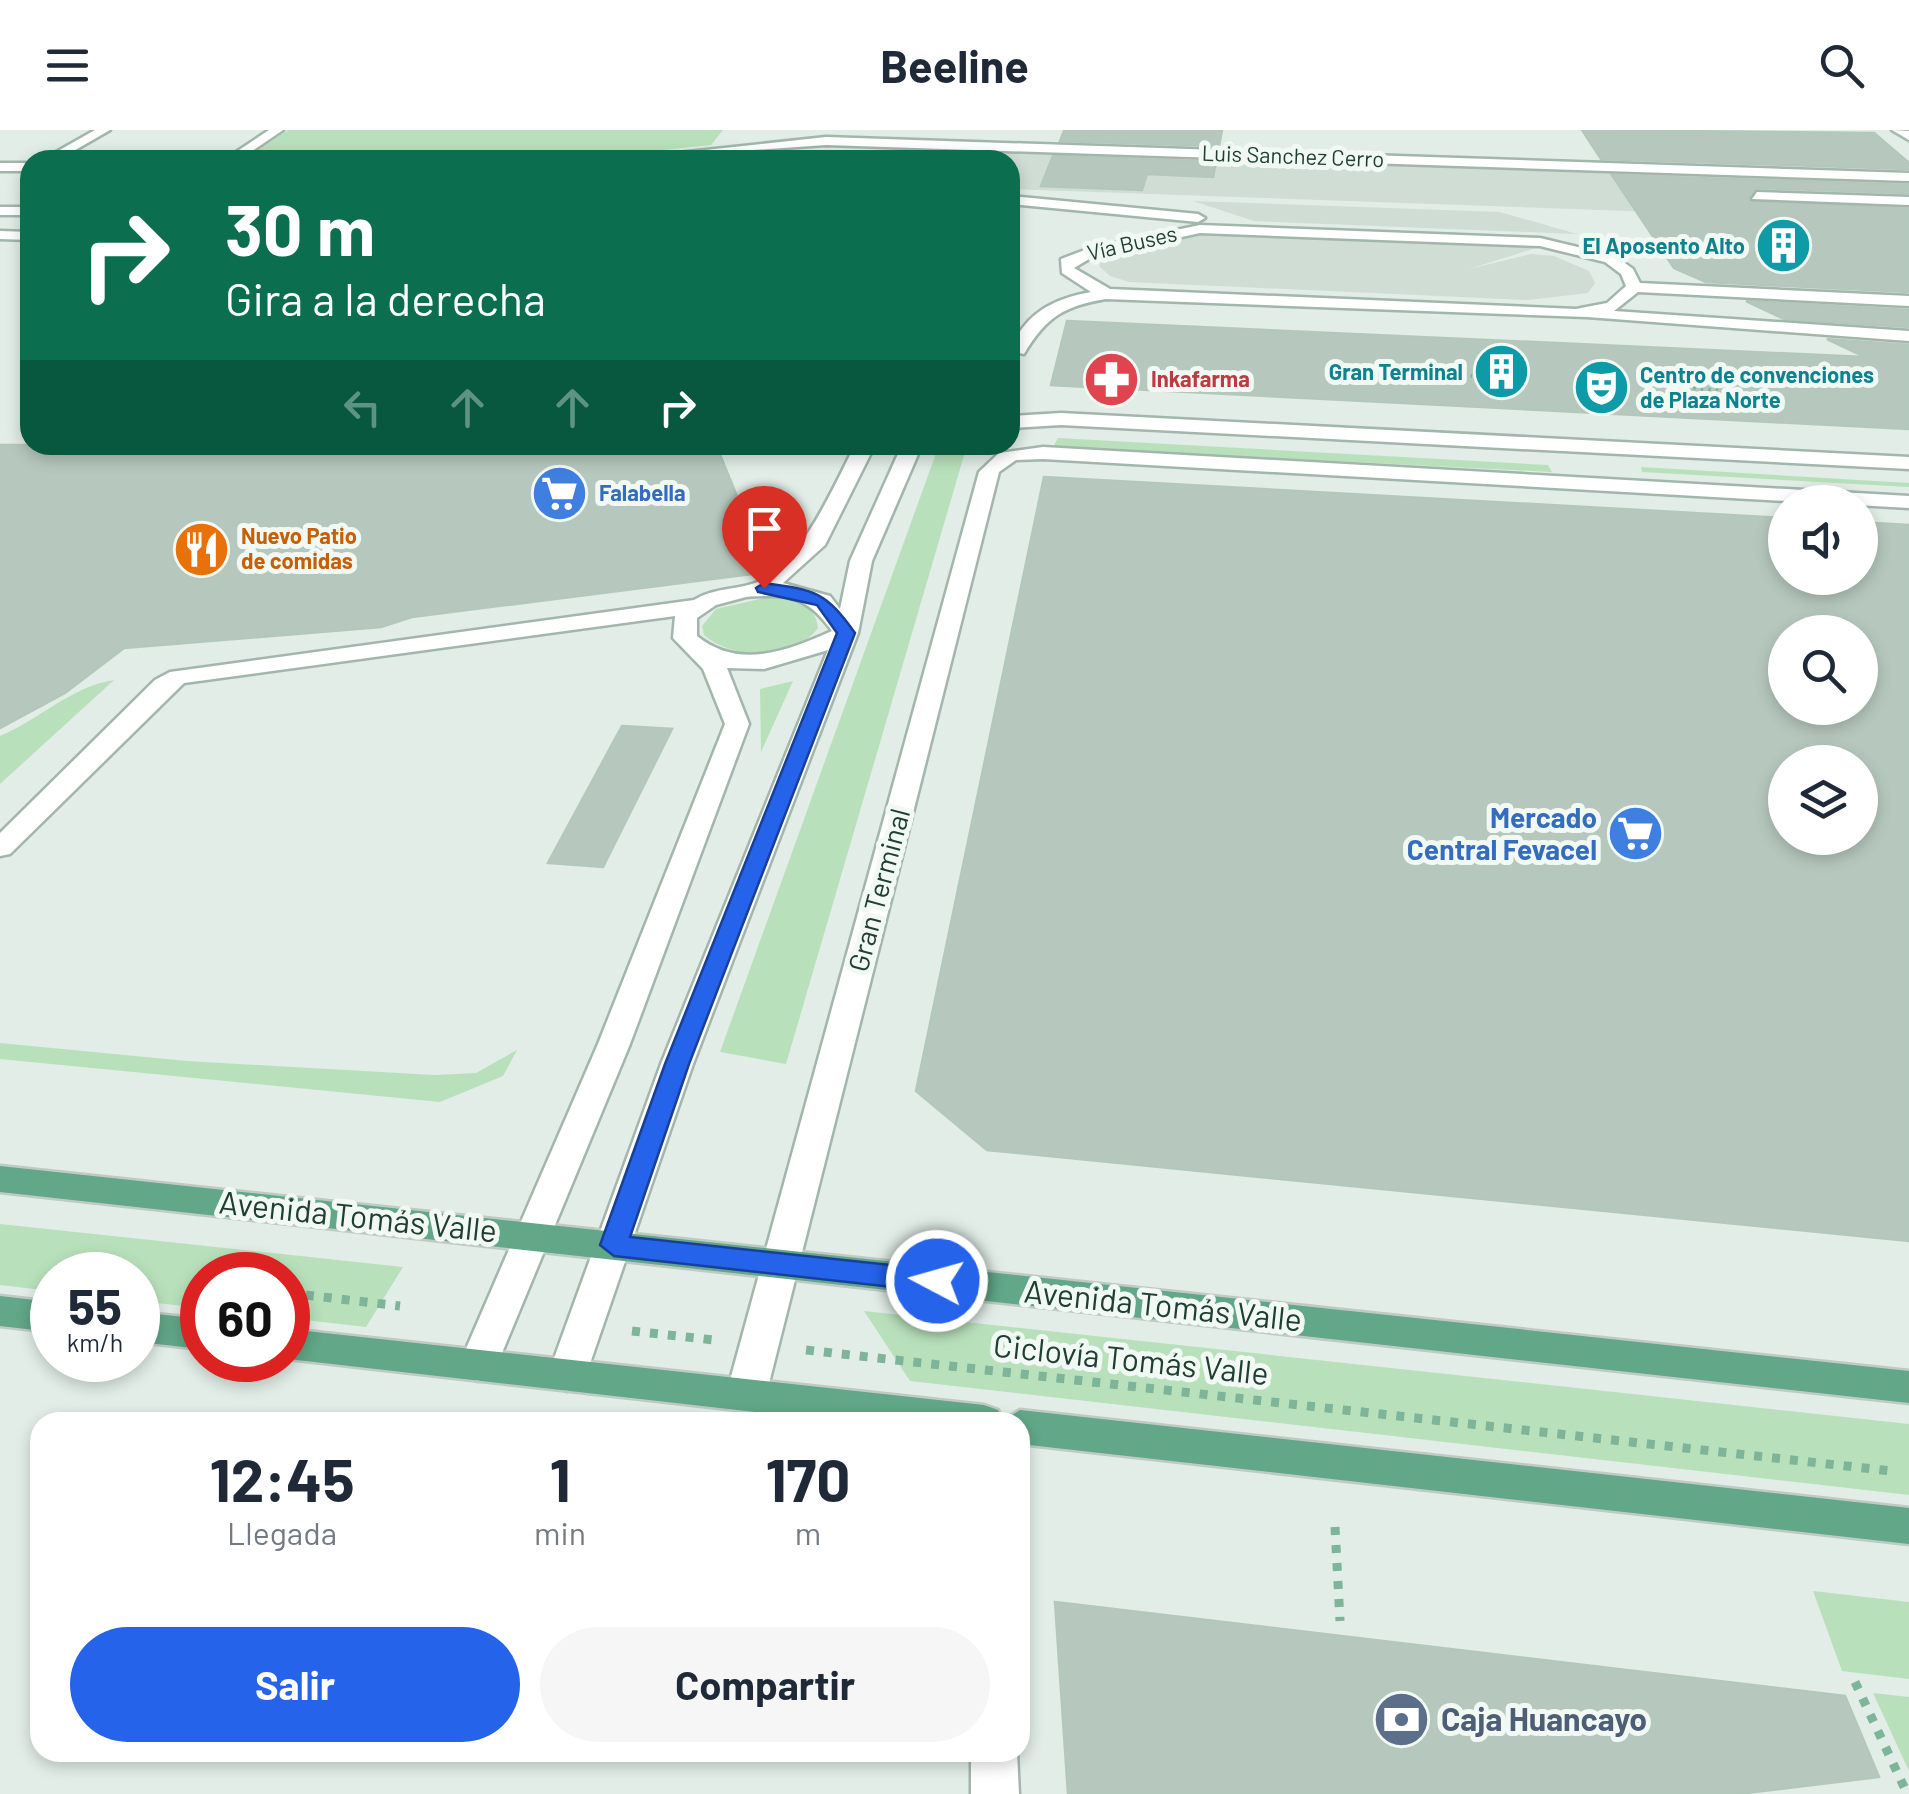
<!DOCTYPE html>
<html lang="es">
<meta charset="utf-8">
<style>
body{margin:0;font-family:Barlow,sans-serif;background:#f6f6f7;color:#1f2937;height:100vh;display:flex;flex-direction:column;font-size:38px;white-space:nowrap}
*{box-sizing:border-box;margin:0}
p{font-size:32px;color:#747a83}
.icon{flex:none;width:55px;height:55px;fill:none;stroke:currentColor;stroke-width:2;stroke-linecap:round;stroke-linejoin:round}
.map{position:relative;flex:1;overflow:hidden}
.panel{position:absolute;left:30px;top:1282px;width:1000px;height:350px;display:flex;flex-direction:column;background:#fff;border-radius:30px;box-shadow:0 5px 15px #0003}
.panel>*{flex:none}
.hud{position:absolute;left:20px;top:20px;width:1000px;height:305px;border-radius:30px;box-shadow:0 5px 15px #0003;background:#0b6e4f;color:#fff;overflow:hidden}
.tools{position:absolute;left:1768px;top:355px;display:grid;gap:20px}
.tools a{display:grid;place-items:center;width:110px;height:110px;border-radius:50%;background:#fff;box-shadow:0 5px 15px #0003;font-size:50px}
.speed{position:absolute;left:30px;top:1122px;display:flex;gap:20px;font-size:50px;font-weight:700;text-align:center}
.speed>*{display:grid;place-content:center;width:130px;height:130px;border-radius:50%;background:#fff;box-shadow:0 5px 15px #0003;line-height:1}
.speed small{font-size:25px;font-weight:400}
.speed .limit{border:15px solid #d22;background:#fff;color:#111}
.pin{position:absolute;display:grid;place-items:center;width:85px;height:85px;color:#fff;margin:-102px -42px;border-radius:50% 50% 50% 0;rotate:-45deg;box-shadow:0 0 10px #0007}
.pin .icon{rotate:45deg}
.me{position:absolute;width:110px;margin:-55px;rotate:276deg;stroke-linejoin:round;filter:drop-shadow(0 0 8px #0008)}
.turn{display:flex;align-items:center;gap:35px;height:210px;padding:0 40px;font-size:45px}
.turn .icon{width:130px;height:130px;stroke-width:2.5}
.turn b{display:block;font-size:70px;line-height:85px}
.lanes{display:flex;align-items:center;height:95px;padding:0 40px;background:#0003;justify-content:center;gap:50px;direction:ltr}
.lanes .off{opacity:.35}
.eta{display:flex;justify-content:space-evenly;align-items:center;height:170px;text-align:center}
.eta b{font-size:60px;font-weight:700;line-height:70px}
.cta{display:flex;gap:20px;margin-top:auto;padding:20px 40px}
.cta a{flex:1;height:115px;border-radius:60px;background:#2563eb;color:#fff;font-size:40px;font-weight:700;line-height:115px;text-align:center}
.cta a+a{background:#f6f6f7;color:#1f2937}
header{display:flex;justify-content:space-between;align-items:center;height:130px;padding:0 40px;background:#fff;font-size:45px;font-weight:700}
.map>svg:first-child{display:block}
.built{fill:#cfddd4}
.green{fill:#b8e1bb}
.building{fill:#b6c8be;stroke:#b3c8bb;stroke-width:2.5;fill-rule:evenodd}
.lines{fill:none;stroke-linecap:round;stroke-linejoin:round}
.lane-casing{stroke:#a3b6ac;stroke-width:5}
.street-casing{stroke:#a3b6ac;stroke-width:5}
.secondary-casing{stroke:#a1bdae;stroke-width:5}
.primary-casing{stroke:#c0cac5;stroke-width:5}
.path-far1{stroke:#7eb499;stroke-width:4;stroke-dasharray:2.5 5;stroke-linecap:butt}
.path{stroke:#7eb499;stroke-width:9;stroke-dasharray:8 10;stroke-linecap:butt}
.lane{fill:#fff;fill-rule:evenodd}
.street{fill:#fff;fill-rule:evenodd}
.secondary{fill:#fff;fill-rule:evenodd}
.primary{fill:#61a788;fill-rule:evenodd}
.route{fill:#2563eb;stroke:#184099;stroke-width:2.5}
.labels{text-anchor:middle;stroke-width:10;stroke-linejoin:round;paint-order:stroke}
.far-street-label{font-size:22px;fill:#1f4031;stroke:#f2f9f4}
.far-culture-label{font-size:22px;font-weight:bold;fill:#0d838f;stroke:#f2f9f4;text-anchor:end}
.far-health-label{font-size:22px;font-weight:bold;fill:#be3a42;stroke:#f2f9f4;text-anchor:start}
.far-shop-label{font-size:22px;font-weight:bold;fill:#366cbe;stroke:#f2f9f4;text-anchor:start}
.far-food-label{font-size:22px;font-weight:bold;fill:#c56008;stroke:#f2f9f4;text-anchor:start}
.shop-label{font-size:28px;font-weight:bold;fill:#366cbe;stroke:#f2f9f4;text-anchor:end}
.street-label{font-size:28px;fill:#1f4031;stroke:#f2f9f4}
.near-street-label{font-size:32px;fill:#1f4031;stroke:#f2f9f4}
.near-service-label{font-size:32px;font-weight:bold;fill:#4e5e75;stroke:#f2f9f4;text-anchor:start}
</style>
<header><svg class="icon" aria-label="menu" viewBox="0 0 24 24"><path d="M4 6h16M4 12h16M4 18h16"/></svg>Beeline<svg class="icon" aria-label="search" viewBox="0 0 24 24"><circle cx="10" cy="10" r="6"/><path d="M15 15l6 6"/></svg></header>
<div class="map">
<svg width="1909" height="1664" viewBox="0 0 1909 1664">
<rect width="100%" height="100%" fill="#e1ede6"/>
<g class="built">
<polygon points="940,18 1909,50 1909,91 1010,59 1010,30 933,30"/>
<polygon points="1193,71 1500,82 1577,104 1254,91"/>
<polygon points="1194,103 1539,117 1469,139 1531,124 1554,126 1589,141 1595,153 1588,163 1528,170 1129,152 1110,146 1100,137 1099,129 1111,123"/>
</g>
<g class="green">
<polygon points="288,0 723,0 711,15 606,26 241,30"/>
<polygon points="1058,308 1548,335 1552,342 1053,317"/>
<polygon points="939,315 967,315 786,934 720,922"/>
<polygon points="1641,337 1909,353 1909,357 1642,342"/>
<path d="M768,467C789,470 816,472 818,498C794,530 733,531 704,505L702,496L716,479Z"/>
<path d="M114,550L0,654V606C39,590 72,556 114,550Z"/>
<polygon points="793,551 761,622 760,559"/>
<polygon points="0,913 187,931 434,945 476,943 517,920 503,946 440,972 0,929"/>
<polygon points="0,1094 403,1137 366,1197 288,1188 288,1145 202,1145 202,1178 138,1171 138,1145 52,1145 52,1161 0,1155"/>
<polygon points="864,1181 1909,1294 1909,1365 910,1251"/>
<polygon points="1813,1461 1909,1472 1909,1549 1842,1541"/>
<polygon points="1873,1563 1909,1567 1909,1641"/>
</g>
<g class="building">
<polygon points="1127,0 1222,0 1219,16 1060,11 1064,1"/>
<polygon points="1582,0 1874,3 1909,33 1909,39 1601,29"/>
<polygon points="1053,26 1216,32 1213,47 1147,44 1142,60 1041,56"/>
<polygon points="1612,45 1909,55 1909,63 1757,58 1748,69 1909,79 1909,162 1706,152 1674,138"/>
<polygon points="1746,171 1909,180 1909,197 1784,189"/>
<polygon points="1067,191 1865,227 1827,209 1909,215 1909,299 1051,255"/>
<polygon points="0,315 716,315 768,442 412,487 381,497 124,518 65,563 0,598"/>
<path d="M1044,347L1785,388V448H1860V392L1909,395V1111L987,1020L916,961ZM1785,502H1860V578H1785ZM1785,632H1860V708H1785Z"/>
<polygon points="622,596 672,599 603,737 548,733"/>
<polygon points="1055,1472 1845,1566 1879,1647 1738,1664 1068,1664"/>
</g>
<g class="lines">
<defs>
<g id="lane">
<polygon points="1757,62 1909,67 1909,75 1752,69"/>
<polygon points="1010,66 1198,84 1205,88 1198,92 1010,74"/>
<rect x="0" y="77" width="30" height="8"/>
<path d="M1200,95L1540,108L1615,126L1633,139L1640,153L1909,166V176L1638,162L1614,181L1909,201V211L1587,187L1106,169C1064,176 1046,187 1024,224L1010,221C1025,183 1053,169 1091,162L1062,143L1061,129L1090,118ZM1200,103L1540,116L1605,132L1621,144L1626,156L1607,173L1576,179L1110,159L1074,138L1094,126Z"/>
<polygon points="0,101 30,102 30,110 0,109"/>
<polygon points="1061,283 1909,327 1909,339 1061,295 1010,298 1010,286"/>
<path d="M855,315H875L825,415L783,453L830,466L840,479L850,431L902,315H922L872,431L858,503L693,934L586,1245L581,1256L567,1261L553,1256L548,1245L661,934L828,520L764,539L727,538L749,594L630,914L497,1235L492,1246L478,1251L464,1246L459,1235L598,914L725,594L703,539L673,508L675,486L184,553L10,724L0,726V703L155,550L170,542L694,470C714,458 734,460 755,453C799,439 835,354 855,315ZM746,467C788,464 807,466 832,501C787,521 739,540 697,506V488L716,475Z"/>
<polygon points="1043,317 1909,366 1909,378 1043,329 1016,330 999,342 766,1265 760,1276 746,1281 732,1276 726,1265 979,342 999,323"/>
</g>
<g id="street">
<polygon points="95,0 110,0 58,30 42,30"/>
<polygon points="269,0 283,0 239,30 224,30"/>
<polygon points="826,7 1909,43 1909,51 826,15 612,30"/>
<rect x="0" y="33" width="30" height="8"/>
<polygon points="971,1622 1017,1622 1019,1664 971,1664"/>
</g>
<polygon id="secondary" points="1892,0 1909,1 1909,10"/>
<g id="primary">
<polygon points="0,1036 1909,1241 1909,1273 0,1062"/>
<polygon points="0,1166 52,1172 52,1202 0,1196"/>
<polygon points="138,1182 202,1189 202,1219 138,1212"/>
<polygon points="288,1199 984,1275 998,1280 1003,1291 1020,1280 1909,1378 1909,1414 1020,1314 1020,1292 843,1292 288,1229"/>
</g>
</defs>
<use href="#lane" class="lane-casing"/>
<use href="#street" class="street-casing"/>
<use href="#secondary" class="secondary-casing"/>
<use href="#primary" class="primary-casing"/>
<g class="path-far1">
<polyline points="1366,236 1472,246"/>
<polyline points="1671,255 1752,265"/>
</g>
<g class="path">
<polyline points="56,1139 111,1145"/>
<polyline points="288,1163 400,1176"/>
<polyline points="632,1201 714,1210"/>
<polyline points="806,1220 1891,1341"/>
<polyline points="1335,1397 1340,1491"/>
<polyline points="1855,1552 1905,1659"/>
</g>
<use href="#lane" class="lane"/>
<use href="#street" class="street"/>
<use href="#secondary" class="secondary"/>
<use href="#primary" class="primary"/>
</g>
<path class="route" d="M764,453C815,460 825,461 855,503L689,934L630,1107L937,1140L947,1143L951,1151L947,1159L937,1162L614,1126L600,1115L665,934L837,503L817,475L758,462L756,458Z"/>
<defs>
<symbol id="building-disc" viewBox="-11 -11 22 22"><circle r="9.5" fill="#0f9aa8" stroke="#f2f9f4"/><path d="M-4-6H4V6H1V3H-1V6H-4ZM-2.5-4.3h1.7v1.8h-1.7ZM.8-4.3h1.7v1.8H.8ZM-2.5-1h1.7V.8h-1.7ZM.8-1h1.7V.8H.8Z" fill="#fff"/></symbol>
<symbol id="pharmacy-disc" viewBox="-11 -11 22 22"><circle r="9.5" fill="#e0444e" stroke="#f2f9f4"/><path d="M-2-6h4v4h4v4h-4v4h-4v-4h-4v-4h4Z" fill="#fff"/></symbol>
<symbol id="theatre-disc" viewBox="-11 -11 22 22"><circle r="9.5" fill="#0f9aa8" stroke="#f2f9f4"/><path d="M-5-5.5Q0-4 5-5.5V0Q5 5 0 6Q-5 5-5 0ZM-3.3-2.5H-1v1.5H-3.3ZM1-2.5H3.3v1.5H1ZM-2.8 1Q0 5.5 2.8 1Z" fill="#fff"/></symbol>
<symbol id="supermarket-disc" viewBox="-11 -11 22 22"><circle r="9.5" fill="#3f7fe0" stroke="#f2f9f4"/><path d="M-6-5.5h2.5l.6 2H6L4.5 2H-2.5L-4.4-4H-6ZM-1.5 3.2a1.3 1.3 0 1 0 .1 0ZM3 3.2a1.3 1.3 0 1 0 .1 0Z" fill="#fff"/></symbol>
<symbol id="restaurant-disc" viewBox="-11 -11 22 22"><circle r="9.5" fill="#e8710a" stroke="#f2f9f4"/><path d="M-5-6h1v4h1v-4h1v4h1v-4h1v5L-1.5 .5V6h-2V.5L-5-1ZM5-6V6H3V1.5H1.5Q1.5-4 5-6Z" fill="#fff"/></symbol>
<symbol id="bank-disc" viewBox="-11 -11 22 22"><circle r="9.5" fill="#5c6f8a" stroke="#f2f9f4"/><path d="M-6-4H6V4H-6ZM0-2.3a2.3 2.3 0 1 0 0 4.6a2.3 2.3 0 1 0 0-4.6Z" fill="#fff"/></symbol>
</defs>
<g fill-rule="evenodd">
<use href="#building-disc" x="1752" y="84" width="63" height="63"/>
<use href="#building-disc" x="1470" y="210" width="63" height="63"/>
<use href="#pharmacy-disc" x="1080" y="218" width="63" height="63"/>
<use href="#theatre-disc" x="1570" y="226" width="63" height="63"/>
<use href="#supermarket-disc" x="528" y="332" width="63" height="63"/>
<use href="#restaurant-disc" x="170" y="388" width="63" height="63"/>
<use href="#supermarket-disc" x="1604" y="672" width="63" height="63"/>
<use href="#bank-disc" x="1370" y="1558" width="63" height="63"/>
</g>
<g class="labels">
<g class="far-street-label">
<text transform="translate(1293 26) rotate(2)" y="8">Luis Sanchez Cerro</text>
<text transform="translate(1132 113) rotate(-13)" y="8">Vía Buses</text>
</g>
<g class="far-culture-label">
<text x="1745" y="124">El Aposento Alto</text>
<text x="1463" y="250">Gran Terminal</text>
<text x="1640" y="253" text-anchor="start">Centro de convenciones<tspan x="1640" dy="25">de Plaza Norte</tspan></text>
</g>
<g class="far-health-label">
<text x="1151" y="257">Inkafarma</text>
</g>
<g class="far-shop-label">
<text x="599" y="371">Falabella</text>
</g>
<g class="far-food-label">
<text x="241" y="414">Nuevo Patio<tspan x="241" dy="25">de comidas</tspan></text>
</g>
<g class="shop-label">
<text x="1597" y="698">Mercado<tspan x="1597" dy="32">Central Fevacel</tspan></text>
</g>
<g class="street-label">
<text transform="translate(879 760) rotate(-75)" y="10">Gran Terminal</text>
</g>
<g class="near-street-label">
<text transform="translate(358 1087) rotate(6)" y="11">Avenida Tomás Valle</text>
<text transform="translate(1163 1176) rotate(6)" y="11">Avenida Tomás Valle</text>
<text transform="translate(1131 1230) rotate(6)" y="11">Ciclovía Tomás Valle</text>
</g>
<g class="near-service-label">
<text x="1441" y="1601">Caja Huancayo</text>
</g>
</g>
</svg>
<div class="tools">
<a><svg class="icon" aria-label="sound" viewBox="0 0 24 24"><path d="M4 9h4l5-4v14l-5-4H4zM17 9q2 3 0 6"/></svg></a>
<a><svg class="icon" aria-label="search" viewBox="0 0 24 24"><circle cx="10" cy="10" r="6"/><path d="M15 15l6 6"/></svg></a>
<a><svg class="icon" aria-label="layers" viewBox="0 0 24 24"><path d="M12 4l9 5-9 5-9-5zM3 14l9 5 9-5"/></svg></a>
</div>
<div class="speed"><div>55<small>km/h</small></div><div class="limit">60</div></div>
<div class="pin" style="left:764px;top:458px;background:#d93025"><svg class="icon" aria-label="arrive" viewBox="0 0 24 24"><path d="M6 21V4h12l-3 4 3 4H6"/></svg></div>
<svg class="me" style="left:937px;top:1151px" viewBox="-20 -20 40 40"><circle r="17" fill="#2563eb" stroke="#fff" stroke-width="3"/><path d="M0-11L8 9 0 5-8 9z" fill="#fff"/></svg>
<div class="hud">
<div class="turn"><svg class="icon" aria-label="right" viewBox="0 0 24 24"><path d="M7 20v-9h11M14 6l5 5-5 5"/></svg><div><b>30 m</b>Gira a la derecha</div></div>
<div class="lanes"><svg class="icon off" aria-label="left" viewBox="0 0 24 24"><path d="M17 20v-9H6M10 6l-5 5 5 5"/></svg><svg class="icon off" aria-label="ahead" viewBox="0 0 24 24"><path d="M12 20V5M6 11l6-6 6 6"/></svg><svg class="icon off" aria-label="ahead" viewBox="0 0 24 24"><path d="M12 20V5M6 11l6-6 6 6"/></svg><svg class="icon" aria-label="right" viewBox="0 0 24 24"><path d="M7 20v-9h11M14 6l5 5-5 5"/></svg></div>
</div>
<section class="panel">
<div class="eta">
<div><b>12:45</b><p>Llegada</p></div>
<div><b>1</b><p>min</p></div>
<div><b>170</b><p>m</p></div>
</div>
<div class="cta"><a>Salir</a><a>Compartir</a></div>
</section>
</div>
